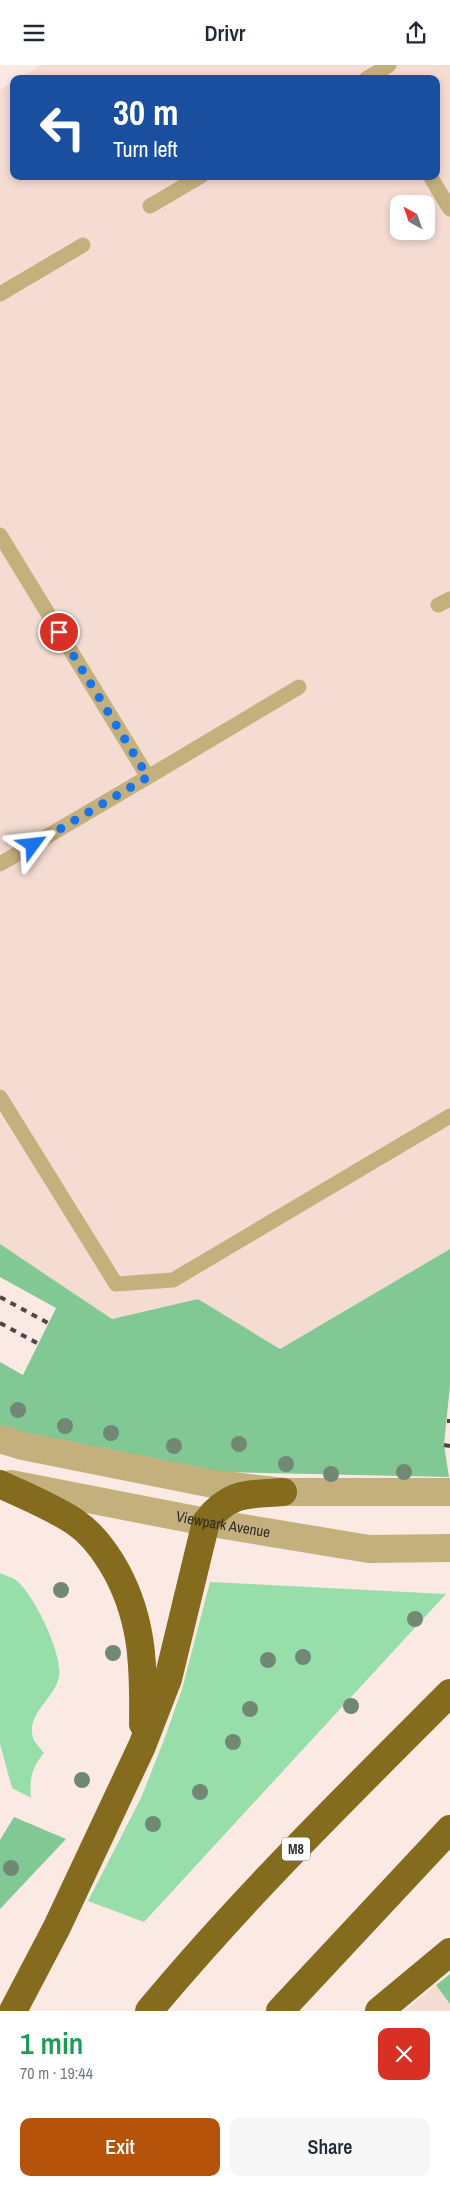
<!DOCTYPE html>
<meta charset="utf-8">
<style>
body{margin:0;font-family:"Archivo Narrow",sans-serif;background:#f6f6f7;color:#1f2937;height:100vh;display:flex;flex-direction:column;font-size:19px;white-space:nowrap}
*{box-sizing:border-box;margin:0}
p{font-size:16px;color:#747a83}
.icon{flex:none;width:28px;height:28px;fill:none;stroke:currentColor;stroke-width:2;stroke-linecap:round;stroke-linejoin:round}
.map{position:relative;height:1946px;overflow:hidden}
.drawer{display:flex;flex-direction:column;background:#fff;flex:1}
.drawer>*{flex:none}
.top-card{position:absolute;left:10px;top:10px;width:430px;height:105px;border-radius:10px;box-shadow:0 2px 8px #0003;background:#1a4fa0;color:#fff;overflow:hidden}
.needle{width:32px;rotate:320deg}
.fabs{position:absolute;left:390px;top:130px;display:grid;gap:10px}
.fabs a{display:grid;place-items:center;width:45px;height:45px;border-radius:10px;background:#fff;box-shadow:0 2px 8px #0003;font-size:25px}
.pin{position:absolute;display:grid;place-items:center;width:42px;height:42px;color:#fff;margin:-21px;border:2px solid #fff;border-radius:50%;box-shadow:0 1px 5px #0007}
.me{position:absolute;width:55px;margin:-28px;rotate:60deg;stroke-linejoin:round;filter:drop-shadow(0 0 4px #0008)}
.turn{display:flex;align-items:center;gap:18px;height:105px;padding:0 20px;font-size:22px}
.turn .icon{width:65px;height:65px;stroke-width:2.5}
.turn b{display:block;font-size:35px;line-height:42px}
.round{display:grid;place-items:center;flex:none;width:52px;height:52px;border-radius:10px;background:#f6f6f7}
.head{display:flex;align-items:center;justify-content:space-between;height:85px;padding:0 20px}
h1{font-size:30px;font-weight:600;line-height:38px;color:#1e9e55}
.cta{display:flex;gap:10px;margin-top:auto;padding:10px 20px}
.cta a{flex:1;height:58px;border-radius:10px;background:#b45309;color:#fff;font-size:20px;font-weight:600;line-height:58px;text-align:center}
.cta a+a{background:#f6f6f7;color:#1f2937}
header{display:flex;justify-content:space-between;align-items:center;height:65px;padding:0 20px;background:#fff;font-size:22px;font-weight:600}
.map>svg:first-child{display:block}
.built{fill:#f4dcd3;fill-rule:evenodd}
.green{fill:#98deaa}
.forest{fill:#81c894}
.lines{fill:none;stroke-linecap:round;stroke-linejoin:round}
.service{stroke:#c4b07c;stroke-width:15}
.tertiary{stroke:#c4b07c;stroke-width:28}
.motorway{stroke:#846b1d;stroke-width:28}
.rail{stroke:#4e4644;stroke-width:4;stroke-dasharray:6 6;stroke-linecap:butt}
.tree{fill:#718974}
.route{stroke:#1a73e8;stroke-width:9;stroke-dasharray:0 16.2}
.labels{text-anchor:middle;stroke-width:4.5;stroke-linejoin:round;paint-order:stroke}
.shield{fill:#fff;stroke:#706b6a;stroke-width:1}
.shield-label{font-size:14px;font-weight:bold;fill:#322c2a}
.street-label{font-size:15px;fill:#322c2a;stroke:#fff}
</style>
<header><svg class="icon" aria-label="menu" viewBox="0 0 24 24"><path d="M4 6h16M4 12h16M4 18h16"/></svg>Drivr<svg class="icon" aria-label="share" viewBox="0 0 24 24"><path d="M12 15V3M7 8l5-5 5 5M5 13v7h14v-7"/></svg></header>
<div class="map">
<svg width="450" height="1946" viewBox="0 0 450 1946">
<rect width="100%" height="100%" fill="#faeae3"/>
<g class="built">
<path d="M41,0H450V1184L280,1284L198,1234L112,1254L0,1179V25L14,16V111H436V14H18ZM399,139H426V166H399Z"/>
<polygon points="436,1920 450,1939 450,1946 405,1946"/>
</g>
<g class="green">
<path d="M0,1508C5,1511 13,1512 17,1516C35,1531 63,1590 59,1612C54,1635 26,1648 33,1673C35,1678 41,1684 44,1688C32,1702 29,1714 31,1733L12,1723L0,1679Z"/>
<polygon points="210,1517 446,1529 144,1857 88,1836 141,1733 164,1675 182,1624"/>
</g>
<g class="forest">
<polygon points="0,1179 112,1254 198,1234 280,1284 450,1184 450,1320 444,1380 449,1412 224,1407 77,1384 0,1360 0,1297 23,1310 56,1243 0,1212"/>
<polygon points="14,1752 66,1774 0,1844 0,1775"/>
<polygon points="450,1909 450,1939 436,1920"/>
</g>
<g class="lines">
<g class="service">
<polyline points="366,14 389,0"/>
<polyline points="430,111 450,144"/>
<polyline points="150,141 201,111"/>
<polyline points="0,229 83,180"/>
<polyline points="0,470 148,712 0,799"/>
<polyline points="438,540 450,534"/>
<polyline points="148,712 299,622"/>
<polyline points="0,1032 116,1219 173,1215 450,1051"/>
</g>
<g class="tertiary">
<polyline points="0,1374 23,1381 208,1418 283,1427 450,1427"/>
<path id="s1" d="M11,1419L206,1457L369,1484L450,1483"/>
</g>
<g class="motorway">
<path d="M0,1419C25,1431 53,1442 75,1457C90,1467 101,1481 111,1497C143,1549 144,1600 143,1659"/>
<path d="M13,1946L57,1862L142,1681L168,1614L206,1457C230,1426 247,1430 283,1427"/>
<path d="M149,1946C242,1834 347,1731 450,1628"/>
<polyline points="280,1946 450,1764"/>
<polyline points="379,1946 450,1887"/>
</g>
<g class="rail">
<polyline points="0,1232 48,1258"/>
<polyline points="0,1258 37,1278"/>
<polyline points="447,1356 450,1356"/>
<polyline points="444,1380 450,1381"/>
</g>
</g>
<g class="tree">
<circle cx="18" cy="1345" r="8"/>
<circle cx="65" cy="1361" r="8"/>
<circle cx="111" cy="1368" r="8"/>
<circle cx="239" cy="1379" r="8"/>
<circle cx="174" cy="1381" r="8"/>
<circle cx="286" cy="1399" r="8"/>
<circle cx="404" cy="1407" r="8"/>
<circle cx="331" cy="1409" r="8"/>
<circle cx="61" cy="1525" r="8"/>
<circle cx="415" cy="1554" r="8"/>
<circle cx="113" cy="1588" r="8"/>
<circle cx="303" cy="1592" r="8"/>
<circle cx="268" cy="1595" r="8"/>
<circle cx="351" cy="1641" r="8"/>
<circle cx="250" cy="1644" r="8"/>
<circle cx="233" cy="1677" r="8"/>
<circle cx="82" cy="1715" r="8"/>
<circle cx="200" cy="1727" r="8"/>
<circle cx="153" cy="1759" r="8"/>
<circle cx="11" cy="1803" r="8"/>
</g>
<g class="lines">
<polyline class="route" points="33,780 148,712 59,567"/>
</g>
<g class="labels">
<rect class="shield" x="282" y="1772.5" width="28" height="23" rx="4"/>
<g class="shield-label">
<text x="296" y="1789">M8</text>
</g>
<g class="street-label">
<text dy="5" stroke="none"><textPath href="#s1" startOffset="216">Viewpark Avenue</textPath></text>
</g>
</g>
</svg>
<div class="fabs">
<a><svg class="needle" viewBox="-14 -14 28 28"><path d="M0-13l5 13h-10z" fill="#e53935"/><path d="M0 13l5-13h-10z" fill="#747a83"/></svg></a>
</div>
<div class="pin" style="left:59px;top:567px;background:#d93025"><svg class="icon" aria-label="arrive" viewBox="0 0 24 24"><path d="M6 21V4h12l-3 4 3 4H6"/></svg></div>
<svg class="me" style="left:33px;top:780px" viewBox="-20 -20 40 40"><path d="M0-17L14 15 0 8-14 15z" fill="#1a73e8" stroke="#fff" stroke-width="4"/></svg>
<div class="top-card">
<div class="turn"><svg class="icon" aria-label="left" viewBox="0 0 24 24"><path d="M17 20v-9H6M10 6l-5 5 5 5"/></svg><div><b>30 m</b>Turn left</div></div>
</div>
</div>
<section class="drawer">
<div class="head"><div><h1>1 min</h1><p>70 m · 19:44</p></div><a class="round" style="background:#d93025;color:#fff"><svg class="icon" aria-label="close" viewBox="0 0 24 24"><path d="M6 6l12 12M18 6L6 18"/></svg></a></div>
<div class="cta"><a>Exit</a><a>Share</a></div>
</section>
